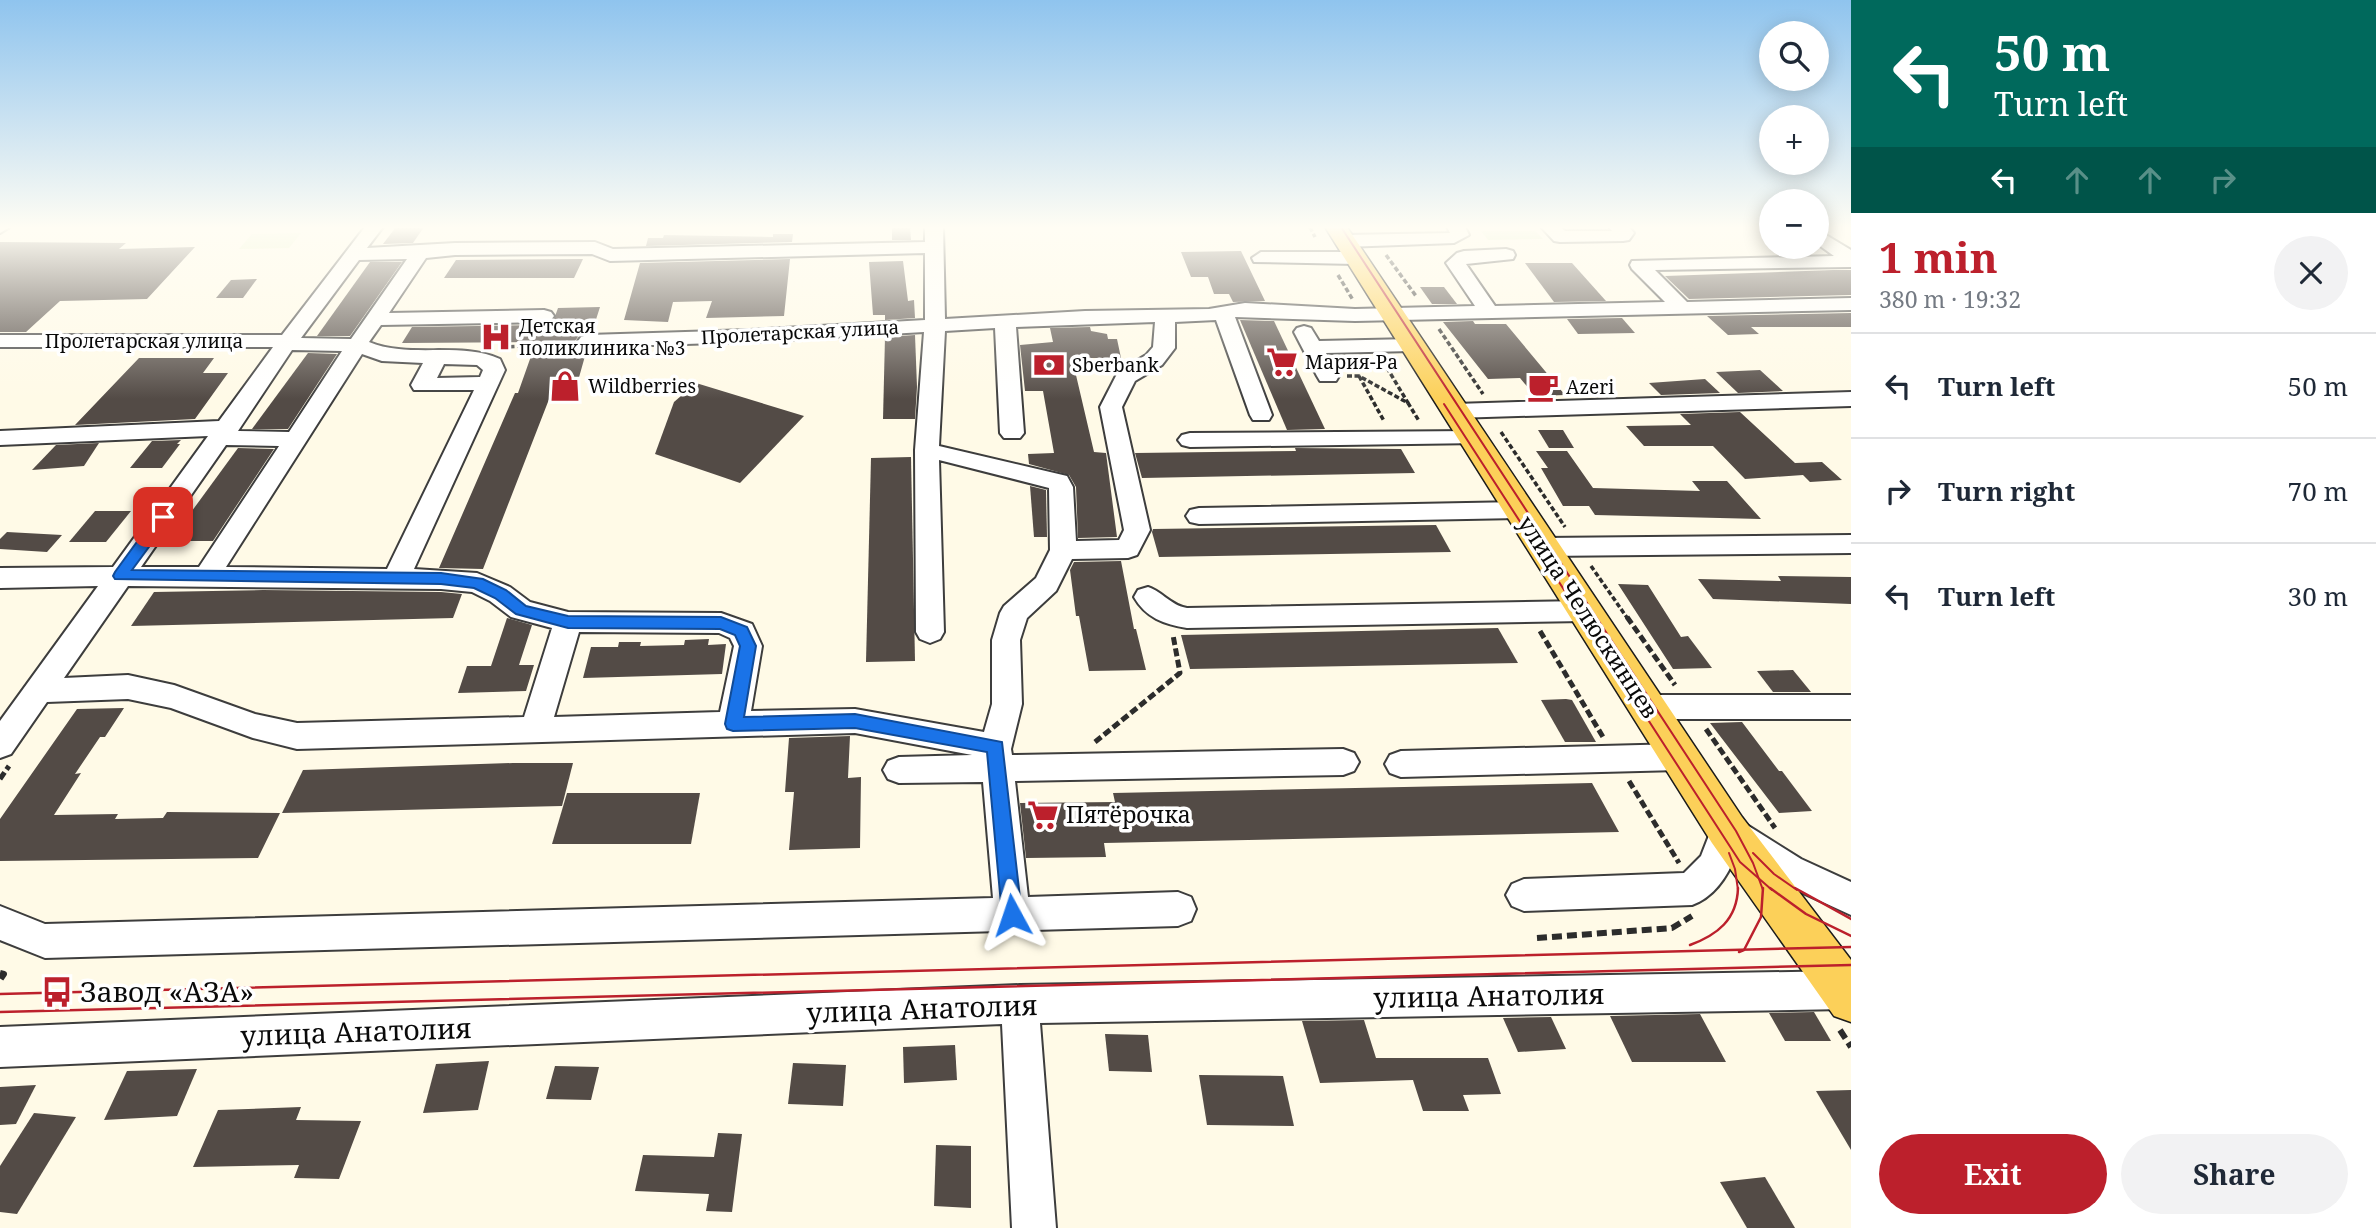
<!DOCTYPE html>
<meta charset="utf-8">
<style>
body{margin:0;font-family:"Noto Serif",serif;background:#f2f2f3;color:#1f2937;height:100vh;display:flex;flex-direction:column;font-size:26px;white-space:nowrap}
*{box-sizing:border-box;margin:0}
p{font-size:23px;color:#747a83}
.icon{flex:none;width:38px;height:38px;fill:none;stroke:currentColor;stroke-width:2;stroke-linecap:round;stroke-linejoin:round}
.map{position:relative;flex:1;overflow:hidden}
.side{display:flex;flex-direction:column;background:#fff;width:525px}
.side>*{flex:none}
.hud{background:#00695c;color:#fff;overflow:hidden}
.tools{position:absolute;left:1759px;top:21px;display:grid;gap:14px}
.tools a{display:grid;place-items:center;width:70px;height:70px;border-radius:50%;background:#fff;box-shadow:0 4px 18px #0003;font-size:35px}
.pin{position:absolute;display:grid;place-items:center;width:60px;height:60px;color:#fff;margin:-30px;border-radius:14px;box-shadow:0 4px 10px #0006}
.me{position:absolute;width:77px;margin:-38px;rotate:355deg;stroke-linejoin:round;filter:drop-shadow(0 0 5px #0008)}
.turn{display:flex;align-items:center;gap:24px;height:147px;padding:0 28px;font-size:32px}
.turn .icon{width:91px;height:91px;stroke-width:2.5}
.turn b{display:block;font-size:49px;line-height:60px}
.lanes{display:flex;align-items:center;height:66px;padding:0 28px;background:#0003;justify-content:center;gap:35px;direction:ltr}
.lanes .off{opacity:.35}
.round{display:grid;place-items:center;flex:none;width:74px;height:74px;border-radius:37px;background:#f2f2f3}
.headline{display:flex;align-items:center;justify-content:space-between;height:119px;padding:0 28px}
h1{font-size:42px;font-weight:700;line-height:52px;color:#bc202c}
.action{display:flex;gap:14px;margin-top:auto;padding:14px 28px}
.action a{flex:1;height:80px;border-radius:42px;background:#bc202c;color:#fff;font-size:28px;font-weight:700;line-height:80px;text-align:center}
.action a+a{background:#f2f2f3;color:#1f2937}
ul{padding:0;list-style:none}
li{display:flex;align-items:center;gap:21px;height:105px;padding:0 28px;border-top:2px solid #e0e1e3}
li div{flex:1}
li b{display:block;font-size:26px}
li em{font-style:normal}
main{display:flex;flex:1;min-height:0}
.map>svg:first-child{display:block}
.green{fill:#cfe9b1}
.pitch{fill:#e2f0c3}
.building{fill:#534b46}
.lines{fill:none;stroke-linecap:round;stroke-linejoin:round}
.minor-casing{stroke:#3d3d3d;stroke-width:4}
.major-casing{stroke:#1b1b1b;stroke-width:3}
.path-far2{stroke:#2c2c2c;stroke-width:3.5;stroke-dasharray:5 2.5;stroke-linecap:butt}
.path-far1{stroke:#2c2c2c;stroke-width:5;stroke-dasharray:8 3.5;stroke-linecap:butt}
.path{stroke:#2c2c2c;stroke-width:6;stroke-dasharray:10 5;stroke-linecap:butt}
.minor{fill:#fff;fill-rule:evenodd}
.major{fill:#fcd059;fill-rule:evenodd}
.tram-far1{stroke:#bc202c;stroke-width:2}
.tram{stroke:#bc202c;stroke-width:2.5}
.route{fill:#1a73e8;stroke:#114b97;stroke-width:2}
.labels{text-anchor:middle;stroke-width:7;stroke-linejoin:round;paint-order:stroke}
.far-poi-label{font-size:19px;fill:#0a0a0a;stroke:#fff;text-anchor:start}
.far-street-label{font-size:19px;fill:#0a0a0a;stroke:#fff}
.street-label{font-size:23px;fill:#0a0a0a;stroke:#fff}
.poi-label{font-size:23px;fill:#0a0a0a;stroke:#fff;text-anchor:start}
.near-poi-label{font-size:28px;fill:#0a0a0a;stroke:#fff;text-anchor:start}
.near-street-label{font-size:28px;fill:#0a0a0a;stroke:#fff}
</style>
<main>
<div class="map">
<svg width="1851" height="1228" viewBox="0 0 1851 1228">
<rect width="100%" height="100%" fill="#fffae7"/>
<polygon class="green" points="1481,231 1535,231 1543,239 1488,240"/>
<polygon class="pitch" points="301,233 289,248 239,249 252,234"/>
<g class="building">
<polygon points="396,227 424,227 413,243 383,244"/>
<polygon points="892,227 910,227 911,240 892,240"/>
<polygon points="773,234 793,234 792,242 646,246 648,238 663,238 664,235 773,237"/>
<polygon points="0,242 126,243 119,249 195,247 147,299 60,301 26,332 0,332"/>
<polygon points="1241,251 1265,301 1233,302 1229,294 1214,294 1208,277 1191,277 1181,252"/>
<polygon points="583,259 574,278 444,278 456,260"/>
<polygon points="790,259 784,316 706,318 712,301 673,302 668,322 624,320 640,263"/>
<polygon points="903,261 908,301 914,300 915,318 885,320 885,315 873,315 869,262"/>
<polygon points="370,262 402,262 350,336 317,336"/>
<polygon points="1525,263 1572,263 1606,301 1554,302"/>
<polygon points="1833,270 1851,270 1851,295 1689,299 1665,276"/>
<polygon points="257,279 243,298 216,298 231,280"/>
<polygon points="1420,287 1444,287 1457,304 1432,304"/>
<polygon points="600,307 592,332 580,334 575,341 579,347 587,349 576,388 553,389 483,569 439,568 515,393 518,393 536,342 402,343 412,327 544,325 553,322 558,308"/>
<polygon points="1851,313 1851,327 1751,327 1759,334 1728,335 1707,316"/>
<polygon points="1622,318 1635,333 1578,334 1567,319"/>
<polygon points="1240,320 1274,321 1325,429 1287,430"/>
<polygon points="1473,321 1475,324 1506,324 1565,395 1535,396 1520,378 1488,379 1443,322"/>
<polygon points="1090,327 1091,331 1107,334 1108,339 1117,339 1121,358 1072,358 1094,452 1106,453 1117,537 1078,538 1076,487 1069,475 1029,464 1028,454 1054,453 1043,391 1025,391 1020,345 1053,342 1050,328"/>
<polygon points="915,335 917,387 915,419 883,419 885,337"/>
<polygon points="308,353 337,354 288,429 252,429"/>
<polygon points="139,358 214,358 203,373 228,373 195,419 75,425"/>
<polygon points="1760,370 1783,391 1738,393 1716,372"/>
<polygon points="1705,379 1720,393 1661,395 1649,383"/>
<polygon points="696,383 804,416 740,483 655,454 674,402"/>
<polygon points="1740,412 1795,463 1822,462 1842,480 1810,482 1803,475 1745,479 1713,446 1644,446 1626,426 1691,425 1680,414"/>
<polygon points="1538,430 1563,430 1574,448 1549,448"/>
<polygon points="181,440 177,444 180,444 162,468 130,468 152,441"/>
<polygon points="99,443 84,466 32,470 56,445"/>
<polygon points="238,448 274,449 213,541 170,541"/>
<polygon points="1295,448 1401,449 1415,473 1142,478 1135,453 1296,451"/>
<polygon points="1536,451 1567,451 1593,488 1700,491 1692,481 1727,481 1761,519 1595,515 1589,506 1563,506 1541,468 1548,468"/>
<polygon points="911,457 915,661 866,662 871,458"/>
<polygon points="1030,486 1046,490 1047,537 1034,537"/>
<polygon points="95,511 131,511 106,542 69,542"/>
<polygon points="1436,525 1451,552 1159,557 1152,532 1153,529"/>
<polygon points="7,532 62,535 47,552 0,549 0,539"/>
<polygon points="1121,561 1134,629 1136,629 1146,670 1089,671 1079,616 1076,616 1070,570 1074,562"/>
<polygon points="1778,576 1851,577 1851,604 1713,599 1698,579 1781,581"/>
<polygon points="1618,584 1648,585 1681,637 1688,636 1712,668 1673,669"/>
<polygon points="263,590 441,592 462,594 453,618 131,626 154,592"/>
<polygon points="507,618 532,625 519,665 534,665 526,691 458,693 467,666 491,666"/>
<polygon points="1498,628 1518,663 1190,669 1181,635"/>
<polygon points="709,639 708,645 726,644 722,674 583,678 591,647 618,647 619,642 641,642 640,646 684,645 685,640"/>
<polygon points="1793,670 1811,692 1773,692 1757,671"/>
<polygon points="1566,699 1572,700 1596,742 1565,742 1541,700"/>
<polygon points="124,708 105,737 100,737 75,774 81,773 54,815 118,814 115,819 163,818 167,812 280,813 258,858 0,861 0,819 77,709"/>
<polygon points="1742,722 1779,771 1782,771 1812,811 1779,813 1710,723"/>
<polygon points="850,736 848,778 861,777 860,848 789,850 794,792 785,792 789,738"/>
<polygon points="513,763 573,763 562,806 282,813 303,770"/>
<polygon points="1592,783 1619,832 1104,843 1106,857 1026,858 1020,803 1115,802 1113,793"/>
<polygon points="567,793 700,793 691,844 552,844"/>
<polygon points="1814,1012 1831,1041 1785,1041 1769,1013"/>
<polygon points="1700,1014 1726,1062 1632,1062 1610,1016"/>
<polygon points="1551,1017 1566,1049 1518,1052 1503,1018"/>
<polygon points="1364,1020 1376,1058 1488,1058 1501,1094 1463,1095 1469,1111 1423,1111 1413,1080 1320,1083 1302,1021"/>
<polygon points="1105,1034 1148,1035 1152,1072 1109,1071"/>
<polygon points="955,1045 957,1080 904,1083 903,1047"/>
<polygon points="489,1061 478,1110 423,1113 436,1064"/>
<polygon points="793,1063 846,1065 843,1106 788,1104"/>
<polygon points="555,1066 599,1067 591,1100 546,1099"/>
<polygon points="197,1069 177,1116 104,1120 127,1071"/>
<polygon points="1199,1075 1283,1076 1294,1126 1207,1125"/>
<polygon points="36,1085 16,1124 0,1125 0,1087"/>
<polygon points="1851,1090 1851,1150 1816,1091"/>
<polygon points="301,1107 296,1120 361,1121 339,1179 294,1178 299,1165 193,1167 218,1110"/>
<polygon points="34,1113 76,1117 17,1214 0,1212 0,1166"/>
<polygon points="718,1133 742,1134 732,1212 706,1211 709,1194 635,1191 643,1155 714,1157"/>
<polygon points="936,1145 971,1146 971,1208 934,1206"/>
<polygon points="1765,1177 1795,1228 1747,1228 1720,1182"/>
</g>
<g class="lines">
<defs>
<g id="minor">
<polygon points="0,227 10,227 0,233"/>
<path d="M365,227H383L367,248L455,243L595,242L613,249L925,242V227H943L945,319L1085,311L1209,309L1245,303L1355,309L1475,306L1446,263L1457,253L1464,251L1506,249L1513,251L1515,255L1513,259L1466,264L1495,306L1665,302L1632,269L1630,265L1632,261L1834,256L1816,243V229L1851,250V267L1655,270L1687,302L1851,298V310L1355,321L1235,317L1272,415L1269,420H1253L1250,415L1216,320L1175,322V348L1162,365L1135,381L1122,407L1150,530L1137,555L1128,558L1072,559L1056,591L1027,618L1020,640L1022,704L1011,749L1012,755L1343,749L1354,753L1359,762L1354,771L1343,775L1015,781L1028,897L1178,892L1191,897L1196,909L1191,921L1178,926L45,958L0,940V906L45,924L993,898L983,782L899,783L888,779L883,770L888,761L899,757L972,755L855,733L297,749L253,738L171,708L128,699L47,702L11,754L0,758V721L98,586L0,588V568L113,567L208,436L0,445V431L219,421L273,347H0V335H282ZM925,253V320L750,330L588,335L581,337L578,341L581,345L588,347L750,342L924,332L915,450L916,632L920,639L930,643L940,639L944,632L939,460L1049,488L1050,550L1036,578L1004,606L1000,613L992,640V704L984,732L855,709L751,711L762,646L752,624L721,613L568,612L530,602L510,587L477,573L414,569L505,370L500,359C459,341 410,359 369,342L381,325L544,322L551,320L554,316L551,312L544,310L389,313L426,258L455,255L592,254L610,261ZM407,259L351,339L301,338L359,260ZM1155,322L1153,347L1146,355L1118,372L1100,407L1124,530L1119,540L1076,541L1073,487L1067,476L939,446L945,331L995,328L1000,433L1004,438H1020L1024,433L1016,327ZM292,350L342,351L289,432L238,431ZM362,354L382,361L423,363L411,385L414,390H474L387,569L226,567ZM444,364L477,365L483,370L480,377L437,378ZM226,445L279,446L199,567H141ZM128,586L441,589L472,592L490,601L511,617L552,628L524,717L297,723L255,714L174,685L128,675L64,678ZM579,632L719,633L730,638L734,646L720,712L554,717Z"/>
<polygon points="1447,227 1465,227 1469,235 1454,243 1344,247 1335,241 1344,235 1450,233"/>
<polygon points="1541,227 1560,227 1565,231 1612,231 1609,227 1629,227 1634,233 1629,240 1623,241 1560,242 1554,241"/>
<polygon points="1261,252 1356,252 1365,258 1356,264 1254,262 1252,258"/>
<polygon points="1304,326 1311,328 1319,341 1412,339 1419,341 1423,345 1419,349 1412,351 1326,353 1339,376 1336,381 1320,381 1317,376 1294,332 1297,328"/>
<polygon points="1851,392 1851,406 1455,418 1447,416 1444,411 1447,406 1455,404"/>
<polygon points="1473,431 1481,433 1485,438 1481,443 1190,447 1182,445 1178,440 1182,435 1190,433"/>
<polygon points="1519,502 1528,504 1532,510 1528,516 1519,518 1199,524 1190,522 1186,516 1190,510 1199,508"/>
<polygon points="1851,535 1851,553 1543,556 1534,553 1530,547 1534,541 1543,538"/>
<path d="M1148,587C1163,592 1170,605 1187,608L1584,601L1594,604L1598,611L1594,618L1584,621L1187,628C1164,624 1146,618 1134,597L1138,590Z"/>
<polygon points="1647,695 1851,695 1851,719 1647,719 1636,716 1632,707 1636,698"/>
<polygon points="1679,744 1690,748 1695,757 1690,766 1679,770 1401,777 1390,773 1385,764 1390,755 1401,751"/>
<path d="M1727,815L1739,820L1801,859L1851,882V915L1777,881L1736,854C1728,876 1714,897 1692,905L1524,911L1512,906L1506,895L1512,884L1524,879L1684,873L1701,856L1715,820Z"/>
<polygon points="1845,971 1851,974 1851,1006 1845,1009 1040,1023 1056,1228 1012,1228 1002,1024 0,1067 0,1027 1020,985"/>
</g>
<polygon id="major" points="1325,227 1347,227 1742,817 1851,960 1851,1022 1834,1016 1712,843"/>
</defs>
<use href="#minor" class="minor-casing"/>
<use href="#major" class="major-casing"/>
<g class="path-far2">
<polyline points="1310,227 1315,237"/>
<polyline points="1386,255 1416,296"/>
<polyline points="1338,275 1353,300"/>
<polyline points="1439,329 1483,394"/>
<polyline points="502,347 570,344"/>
<polyline points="1383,361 1408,403"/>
<polyline points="1347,376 1359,376 1408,403 1419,421"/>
<polyline points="1359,376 1384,421"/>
<polyline points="1501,432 1565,527"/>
<polyline points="1591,566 1628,619"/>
</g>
<g class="path-far1">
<polyline points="1627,617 1675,685"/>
<polyline points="1540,631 1603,737"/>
<polyline points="1706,729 1775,828"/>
<polyline points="1095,742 1180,673 1173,635"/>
<polyline points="0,779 9,766"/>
<polyline points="1629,781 1679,863"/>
</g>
<g class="path">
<polyline points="1537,938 1672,928 1692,916"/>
<polyline points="0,973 4,974 0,980"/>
<polyline points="1840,1030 1851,1047"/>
</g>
<use href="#minor" class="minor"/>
<use href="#major" class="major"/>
<g class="tram-far1">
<polyline points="1341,227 1736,831 1753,863 1763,890"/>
<polyline points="1444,404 1740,862 1772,890"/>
<polyline points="1729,853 1735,869 1738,890"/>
<polyline points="1753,853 1774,874 1797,890"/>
</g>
<g class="tram">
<polyline points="1770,888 1806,914 1851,936"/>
<polyline points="1795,888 1851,919"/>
<path d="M1690,945C1717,935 1737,920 1738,888"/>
<polyline points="1739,952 1744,950 1761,917 1763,888"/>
<polyline points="0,994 1851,947"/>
<polyline points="0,1012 1851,965"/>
</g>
</g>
<linearGradient id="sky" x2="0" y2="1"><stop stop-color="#8fc4ee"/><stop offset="0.57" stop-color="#fffdf4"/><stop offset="1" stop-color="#fffdf4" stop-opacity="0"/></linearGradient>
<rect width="1851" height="399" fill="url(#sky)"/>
<polygon class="route" points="163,512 171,517 132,570 441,573 483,579 506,590 526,606 568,616 721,617 747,627 756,646 744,717 855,714 1002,742 1022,915 1019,922 1012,925 1005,922 1002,915 987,752 855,728 733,731 727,729 725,724 740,646 735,635 720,629 568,628 516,614 495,598 474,588 441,584 115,579 113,576 115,572 158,513"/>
<defs>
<symbol id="hospital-bare" viewBox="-9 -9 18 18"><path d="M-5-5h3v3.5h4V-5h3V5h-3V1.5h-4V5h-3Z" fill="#bc202c" stroke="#fff" stroke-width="2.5" paint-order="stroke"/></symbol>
<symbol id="supermarket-bare" viewBox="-9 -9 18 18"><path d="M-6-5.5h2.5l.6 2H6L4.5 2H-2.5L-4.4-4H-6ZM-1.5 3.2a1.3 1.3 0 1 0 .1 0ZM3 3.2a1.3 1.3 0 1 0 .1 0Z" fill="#bc202c" stroke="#fff" stroke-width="2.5" paint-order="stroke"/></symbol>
<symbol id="bank-bare" viewBox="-9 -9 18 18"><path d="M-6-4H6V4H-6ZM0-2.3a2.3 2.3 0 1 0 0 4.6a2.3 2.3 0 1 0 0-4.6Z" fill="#bc202c" stroke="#fff" stroke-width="2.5" paint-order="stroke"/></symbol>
<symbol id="shop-bare" viewBox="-9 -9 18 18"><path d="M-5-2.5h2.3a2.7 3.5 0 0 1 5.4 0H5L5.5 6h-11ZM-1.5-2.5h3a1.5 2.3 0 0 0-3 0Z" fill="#bc202c" stroke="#fff" stroke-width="2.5" paint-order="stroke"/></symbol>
<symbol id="cafe-bare" viewBox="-9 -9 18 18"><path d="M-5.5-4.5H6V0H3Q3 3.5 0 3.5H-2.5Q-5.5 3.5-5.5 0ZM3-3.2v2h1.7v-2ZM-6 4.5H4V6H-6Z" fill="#bc202c" stroke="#fff" stroke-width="2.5" paint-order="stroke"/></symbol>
<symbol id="bus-bare" viewBox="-9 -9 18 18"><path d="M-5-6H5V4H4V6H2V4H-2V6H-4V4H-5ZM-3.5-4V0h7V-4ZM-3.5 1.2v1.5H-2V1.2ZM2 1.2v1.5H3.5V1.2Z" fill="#bc202c" stroke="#fff" stroke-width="2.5" paint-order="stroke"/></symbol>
</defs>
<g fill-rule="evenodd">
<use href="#hospital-bare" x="474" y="315" width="44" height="44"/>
<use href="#supermarket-bare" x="1260" y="340" width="44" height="44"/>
<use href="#bank-bare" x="1027" y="343" width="44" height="44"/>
<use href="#shop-bare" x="543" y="364" width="44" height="44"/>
<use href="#cafe-bare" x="1521" y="365" width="44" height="44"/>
<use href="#supermarket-bare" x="1021" y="793" width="44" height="44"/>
<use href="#bus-bare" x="35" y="970" width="44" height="44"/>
</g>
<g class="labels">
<g class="far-poi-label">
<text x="519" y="333">Детская<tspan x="519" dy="22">поликлиника №3</tspan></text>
<text x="1305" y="369">Мария-Ра</text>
<text x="1072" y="372">Sberbank</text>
<text x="588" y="393">Wildberries</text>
<text x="1566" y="394">Azeri</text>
</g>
<g class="far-street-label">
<text transform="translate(800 332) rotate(-3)" y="7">Пролетарская улица</text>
<text x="144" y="348">Пролетарская улица</text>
</g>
<g class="street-label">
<text transform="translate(1588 617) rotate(57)" y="8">улица Челюскинцев</text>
</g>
<g class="poi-label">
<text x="1066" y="823">Пятёрочка</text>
</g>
<g class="near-poi-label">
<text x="80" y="1002">Завод «АЗА»</text>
</g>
<g class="near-street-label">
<text transform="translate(1489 996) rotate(-1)" y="10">улица Анатолия</text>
<text transform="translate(922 1009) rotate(-2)" y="10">улица Анатолия</text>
<text transform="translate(356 1032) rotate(-2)" y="10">улица Анатолия</text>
</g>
</g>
</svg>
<div class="tools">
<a><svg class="icon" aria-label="search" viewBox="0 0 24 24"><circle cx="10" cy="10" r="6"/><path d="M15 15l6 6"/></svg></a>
<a>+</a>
<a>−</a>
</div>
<div class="pin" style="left:163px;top:517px;background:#d93025"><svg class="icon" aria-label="arrive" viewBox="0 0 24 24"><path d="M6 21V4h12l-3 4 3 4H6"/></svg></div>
<svg class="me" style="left:1012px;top:915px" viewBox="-20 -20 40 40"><path d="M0-17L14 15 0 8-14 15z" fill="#1a73e8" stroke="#fff" stroke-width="4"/></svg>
</div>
<section class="side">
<div class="hud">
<div class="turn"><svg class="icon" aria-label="left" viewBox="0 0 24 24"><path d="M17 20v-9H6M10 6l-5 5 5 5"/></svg><div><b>50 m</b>Turn left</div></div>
<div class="lanes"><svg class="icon" aria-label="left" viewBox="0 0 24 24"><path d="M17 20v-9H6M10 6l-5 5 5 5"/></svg><svg class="icon off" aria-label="ahead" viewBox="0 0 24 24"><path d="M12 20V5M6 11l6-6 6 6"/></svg><svg class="icon off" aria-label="ahead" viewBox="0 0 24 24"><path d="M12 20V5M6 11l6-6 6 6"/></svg><svg class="icon off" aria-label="right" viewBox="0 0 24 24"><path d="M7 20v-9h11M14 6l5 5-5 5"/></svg></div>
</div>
<div class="headline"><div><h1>1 min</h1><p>380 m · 19:32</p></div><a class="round"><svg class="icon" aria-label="close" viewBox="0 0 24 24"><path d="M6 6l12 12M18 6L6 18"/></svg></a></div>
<ul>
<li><svg class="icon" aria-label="left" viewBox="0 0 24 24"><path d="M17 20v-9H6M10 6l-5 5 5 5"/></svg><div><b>Turn left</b></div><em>50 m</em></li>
<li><svg class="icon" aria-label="right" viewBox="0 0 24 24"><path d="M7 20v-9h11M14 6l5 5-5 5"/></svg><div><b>Turn right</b></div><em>70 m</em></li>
<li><svg class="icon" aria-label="left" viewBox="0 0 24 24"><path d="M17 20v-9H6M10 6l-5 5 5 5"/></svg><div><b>Turn left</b></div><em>30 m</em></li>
</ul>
<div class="action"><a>Exit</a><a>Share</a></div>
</section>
</main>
